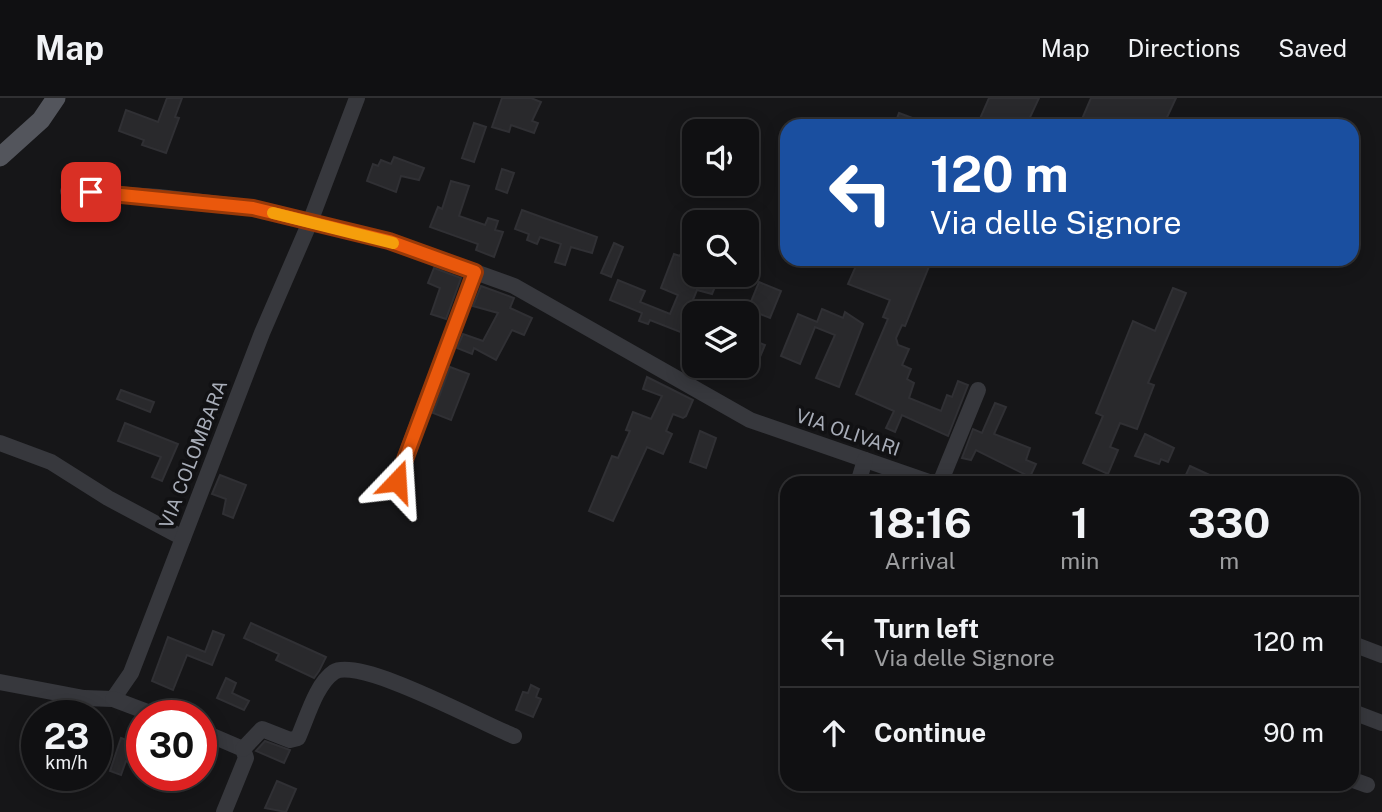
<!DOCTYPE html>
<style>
body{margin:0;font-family:"Public Sans",sans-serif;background:#1e1e20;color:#f1f3f6;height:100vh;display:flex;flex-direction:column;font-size:26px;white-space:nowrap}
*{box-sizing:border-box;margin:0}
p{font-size:23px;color:#9c9d9f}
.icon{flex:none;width:38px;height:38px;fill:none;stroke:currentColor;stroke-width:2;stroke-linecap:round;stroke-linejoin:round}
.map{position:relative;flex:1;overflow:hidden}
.sheet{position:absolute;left:780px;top:378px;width:579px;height:315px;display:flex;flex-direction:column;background:#101012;border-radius:21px;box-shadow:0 4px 18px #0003,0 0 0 2px #303032}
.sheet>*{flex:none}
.banner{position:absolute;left:780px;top:21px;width:579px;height:147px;border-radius:21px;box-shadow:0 4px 18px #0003,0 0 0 2px #303032;background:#1a4fa0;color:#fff;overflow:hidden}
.controls{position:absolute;left:682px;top:21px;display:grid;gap:14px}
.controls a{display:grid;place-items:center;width:77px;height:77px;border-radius:14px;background:#101012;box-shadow:0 4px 18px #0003,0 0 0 2px #303032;font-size:35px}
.speed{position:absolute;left:21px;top:602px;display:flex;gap:14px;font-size:35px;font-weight:700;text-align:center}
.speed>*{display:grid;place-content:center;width:91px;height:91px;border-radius:50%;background:#101012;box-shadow:0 4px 18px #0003,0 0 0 2px #303032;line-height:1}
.speed small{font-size:18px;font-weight:400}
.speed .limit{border:10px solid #d22;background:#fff;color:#111}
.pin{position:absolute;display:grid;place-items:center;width:60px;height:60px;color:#fff;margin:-30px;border-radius:14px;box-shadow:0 4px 10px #0006}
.me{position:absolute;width:77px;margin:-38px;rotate:20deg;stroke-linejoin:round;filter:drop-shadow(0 0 5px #0008)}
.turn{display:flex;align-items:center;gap:24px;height:147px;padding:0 35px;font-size:32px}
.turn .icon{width:91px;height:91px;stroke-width:2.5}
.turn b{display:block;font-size:49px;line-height:60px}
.eta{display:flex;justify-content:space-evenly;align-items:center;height:119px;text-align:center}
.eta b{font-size:42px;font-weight:700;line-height:49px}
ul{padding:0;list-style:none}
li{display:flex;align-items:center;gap:21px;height:91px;padding:0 35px;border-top:2px solid #303032}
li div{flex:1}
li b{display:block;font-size:26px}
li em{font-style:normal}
header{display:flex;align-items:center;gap:42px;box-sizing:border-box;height:98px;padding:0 35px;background:#101012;border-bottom:2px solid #303032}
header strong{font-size:33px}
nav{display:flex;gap:38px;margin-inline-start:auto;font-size:24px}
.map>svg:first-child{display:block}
.building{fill:#29292c;stroke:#303034;stroke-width:2}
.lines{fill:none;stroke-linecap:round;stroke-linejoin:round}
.minor{stroke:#37383d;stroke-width:16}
.major{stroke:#53555c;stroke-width:19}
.route-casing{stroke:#983908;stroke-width:18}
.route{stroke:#ea580c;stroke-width:12}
.slow{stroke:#f59e0b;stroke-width:12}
.labels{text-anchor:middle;stroke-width:7;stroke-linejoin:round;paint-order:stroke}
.street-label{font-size:19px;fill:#a8adb8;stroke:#111113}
</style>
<header>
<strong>Map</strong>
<nav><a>Map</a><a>Directions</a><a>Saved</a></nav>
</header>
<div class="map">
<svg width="1382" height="714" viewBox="0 0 1382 714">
<rect width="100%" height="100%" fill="#161618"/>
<g class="building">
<polygon points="167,0 182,0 175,19 179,20 166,55 142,47 144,42 119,33 126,12 158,24"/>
<polygon points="502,0 531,0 541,4 532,23 538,25 534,35 511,27 509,34 492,29"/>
<polygon points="989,0 1039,0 1026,28 992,28 979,23"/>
<polygon points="1091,0 1176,0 1163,28 1079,28"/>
<polygon points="899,15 931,27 930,28 894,28"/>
<polygon points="474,25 486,29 474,64 462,60"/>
<polygon points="394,59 424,70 419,82 401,78 396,94 367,83 373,66 378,68 381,62 391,66"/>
<polygon points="502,71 514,75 507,95 496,91"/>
<polygon points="451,83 469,88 459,118 485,127 488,120 498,123 495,132 503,134 494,159 476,152 478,146 430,129 438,109 442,111"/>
<polygon points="522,112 597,139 592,155 571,149 565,167 555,164 561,146 540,139 537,146 527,142 529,136 515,131"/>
<polygon points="695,122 695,177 720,177 712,196 697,192 688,214 695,217 688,237 650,222 648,226 639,223 642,215 610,202 618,182 645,193 640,204 670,216 678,197 661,190 674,156 680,158"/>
<polygon points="614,145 623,149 611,179 601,175"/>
<polygon points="859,161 932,161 905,228 902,227 896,240 898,247 909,251 902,267 911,271 907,281 914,285 909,300 941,313 947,297 952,299 958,283 968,287 948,338 902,317 895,334 886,330 894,313 856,296 888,221 883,219 890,202 848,186"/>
<polygon points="434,170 461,180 446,221 431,216 440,190 428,185"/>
<polygon points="759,184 781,193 770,220 748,211"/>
<polygon points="481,188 514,200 510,210 532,220 524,237 512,232 496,262 474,250 472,256 457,250 463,236 483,243 498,215 473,208"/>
<polygon points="1173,190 1186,195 1148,285 1154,287 1137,331 1120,325 1110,349 1118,352 1108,376 1083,365 1103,318 1096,315 1133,223 1155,233"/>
<polygon points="822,211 843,220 845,214 863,226 839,289 816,280 835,237 815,229 800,266 781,258 798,216 817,224"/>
<polygon points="747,240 765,247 757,266 747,262"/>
<polygon points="450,269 469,276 451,322 433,315"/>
<polygon points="647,279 693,302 686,318 683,320 673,316 666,333 672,336 663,356 647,349 613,423 589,413 612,358 618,360 630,333 626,332 633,314 651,321 662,298 643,291"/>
<polygon points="121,292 154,304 150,314 117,301"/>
<polygon points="995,305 1006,309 994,336 1030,350 1026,362 1036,366 1030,379 976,352 971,362 962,360 973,331 982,335"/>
<polygon points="125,325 178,346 162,383 152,379 161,359 118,343"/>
<polygon points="700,333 716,340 706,370 690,364"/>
<polygon points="1145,336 1174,350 1168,364 1161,361 1159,366 1135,358"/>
<polygon points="1190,368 1227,385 1192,385 1184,381"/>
<polygon points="220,377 246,387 233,420 223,416 226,401 212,396"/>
<polygon points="251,525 326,559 319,573 314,580 276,562 279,556 244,540"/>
<polygon points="213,533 224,537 212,567 187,557 173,592 152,583 168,539 205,554"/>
<polygon points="226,580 236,585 232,595 249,603 244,612 217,600"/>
<polygon points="531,587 539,591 536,599 541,601 533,619 516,612 523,594 528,595"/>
<polygon points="121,640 142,648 142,663 140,668 126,663 121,677 110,673"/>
<polygon points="265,643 290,652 284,665 256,653"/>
<polygon points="277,683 296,691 286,714 265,710"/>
</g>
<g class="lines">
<g class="minor">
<polyline points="68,93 159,99 253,110 389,143 514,188 750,322 932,385"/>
<polyline points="0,345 51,364 108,400 183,440"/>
<polyline points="396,383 475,174"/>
<polyline points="858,385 865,362"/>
<polyline points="940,385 978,292"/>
<polyline points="1353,546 1382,557"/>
<polyline points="0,584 84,600 113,601 131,575 262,235 310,124 357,0"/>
<polyline points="113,601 158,618"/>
<polyline points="1353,614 1382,625"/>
<polyline points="201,633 243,651 246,660 224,714"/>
<path d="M243,651L262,631L290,642L298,640C307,620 316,586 334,574C359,558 483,626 514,638"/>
<polyline points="1353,682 1367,687"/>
</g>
<polyline class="major" points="0,59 41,22 56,0"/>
</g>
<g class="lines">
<defs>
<polyline id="route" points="91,94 253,110 389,143 475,174 397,383"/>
</defs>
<use href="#route" class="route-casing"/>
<use href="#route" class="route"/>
<polyline class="slow" points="273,115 393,145"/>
</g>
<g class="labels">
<g class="street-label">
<text transform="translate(848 334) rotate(19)" y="7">VIA OLIVARI</text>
<text transform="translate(193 356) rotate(-69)" y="7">VIA COLOMBARA</text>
</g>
</g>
</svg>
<div class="controls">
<a><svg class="icon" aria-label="sound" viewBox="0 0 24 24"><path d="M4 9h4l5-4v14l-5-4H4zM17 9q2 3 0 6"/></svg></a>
<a><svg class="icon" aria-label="search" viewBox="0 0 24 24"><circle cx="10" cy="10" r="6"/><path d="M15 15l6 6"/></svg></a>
<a><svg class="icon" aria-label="layers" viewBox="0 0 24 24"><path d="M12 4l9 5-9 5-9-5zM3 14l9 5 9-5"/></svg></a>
</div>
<div class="speed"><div>23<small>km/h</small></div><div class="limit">30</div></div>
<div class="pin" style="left:91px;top:94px;background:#d93025"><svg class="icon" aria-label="arrive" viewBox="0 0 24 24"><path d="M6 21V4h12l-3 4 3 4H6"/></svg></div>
<svg class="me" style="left:397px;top:383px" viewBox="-20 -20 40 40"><path d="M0-17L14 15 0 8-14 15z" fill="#ea580c" stroke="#fff" stroke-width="4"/></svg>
<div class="banner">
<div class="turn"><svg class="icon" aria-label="left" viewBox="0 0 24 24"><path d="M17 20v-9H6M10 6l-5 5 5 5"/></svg><div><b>120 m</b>Via delle Signore</div></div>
</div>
<section class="sheet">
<div class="eta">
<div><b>18:16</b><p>Arrival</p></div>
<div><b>1</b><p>min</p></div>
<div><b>330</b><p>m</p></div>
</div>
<ul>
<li><svg class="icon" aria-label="left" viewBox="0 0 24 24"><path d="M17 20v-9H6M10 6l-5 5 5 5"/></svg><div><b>Turn left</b><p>Via delle Signore</p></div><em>120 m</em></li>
<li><svg class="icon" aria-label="ahead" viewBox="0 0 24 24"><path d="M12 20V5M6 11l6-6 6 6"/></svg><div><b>Continue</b></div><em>90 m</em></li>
</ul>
</section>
</div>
